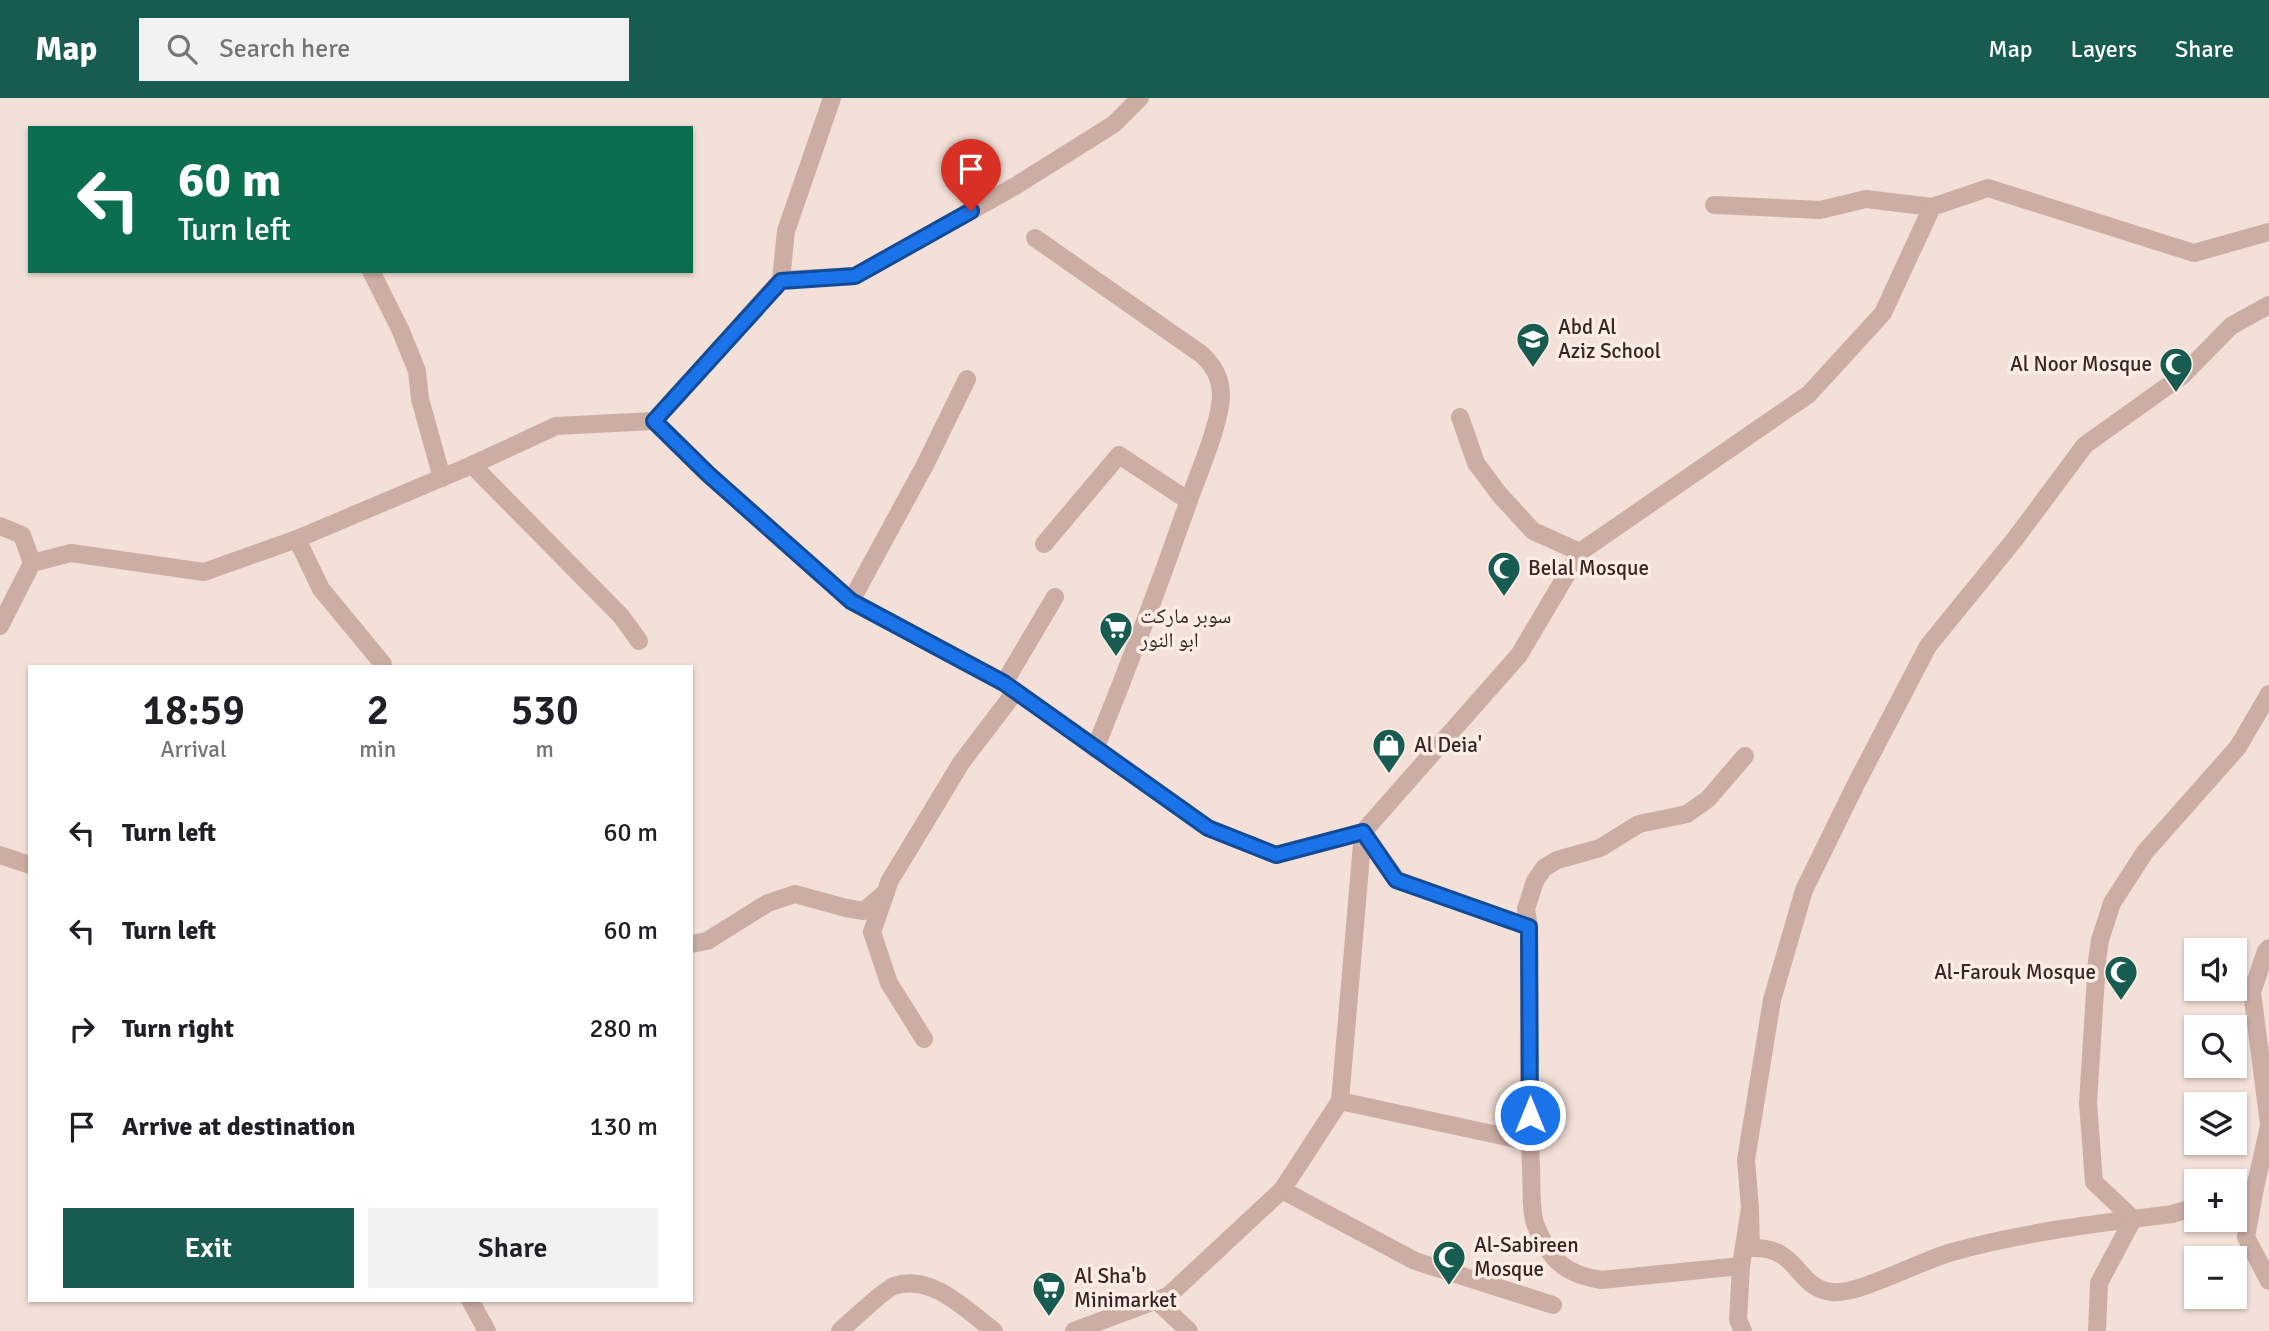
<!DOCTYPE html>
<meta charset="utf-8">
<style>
body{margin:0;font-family:Signika,"Noto Naskh Arabic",sans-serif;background:#f2f2f2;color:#202124;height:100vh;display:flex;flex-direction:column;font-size:26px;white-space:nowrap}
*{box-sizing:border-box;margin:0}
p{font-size:23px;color:#757577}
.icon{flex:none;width:38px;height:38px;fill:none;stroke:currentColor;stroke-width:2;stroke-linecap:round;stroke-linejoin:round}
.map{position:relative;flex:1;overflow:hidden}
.details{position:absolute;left:28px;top:567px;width:665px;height:637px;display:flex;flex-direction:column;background:#fff;border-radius:0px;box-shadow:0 2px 5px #0004}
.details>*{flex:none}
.banner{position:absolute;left:28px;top:28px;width:665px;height:147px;border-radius:0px;box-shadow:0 2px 5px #0004;background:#0b6e4f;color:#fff;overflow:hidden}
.buttons{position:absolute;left:2184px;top:840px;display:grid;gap:14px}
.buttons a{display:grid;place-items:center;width:63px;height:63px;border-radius:0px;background:#fff;box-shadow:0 2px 5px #0004;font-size:35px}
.pin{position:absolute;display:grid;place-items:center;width:60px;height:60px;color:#fff;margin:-72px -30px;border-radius:50% 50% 50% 0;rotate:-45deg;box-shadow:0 0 7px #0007}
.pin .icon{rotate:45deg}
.me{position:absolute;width:77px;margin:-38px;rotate:0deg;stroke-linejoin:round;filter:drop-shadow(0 0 5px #0008)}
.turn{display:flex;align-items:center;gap:24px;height:147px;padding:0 35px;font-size:32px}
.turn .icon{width:91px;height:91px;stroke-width:2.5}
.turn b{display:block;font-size:49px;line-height:60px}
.eta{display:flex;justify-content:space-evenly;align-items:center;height:119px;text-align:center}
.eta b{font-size:42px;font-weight:600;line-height:49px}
.action{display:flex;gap:14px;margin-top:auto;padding:14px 35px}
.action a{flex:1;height:80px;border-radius:0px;background:#185b50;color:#fff;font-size:28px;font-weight:600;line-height:80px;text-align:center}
.action a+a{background:#f2f2f2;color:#202124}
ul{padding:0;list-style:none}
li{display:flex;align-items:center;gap:21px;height:98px;padding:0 35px}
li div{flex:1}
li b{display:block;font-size:26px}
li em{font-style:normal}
header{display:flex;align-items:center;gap:42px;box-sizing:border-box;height:98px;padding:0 35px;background:#185b50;color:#fff}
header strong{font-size:33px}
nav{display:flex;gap:38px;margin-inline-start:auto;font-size:24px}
.search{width:490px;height:63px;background:#f2f2f2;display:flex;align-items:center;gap:18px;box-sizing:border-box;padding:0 24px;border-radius:0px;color:#757577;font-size:26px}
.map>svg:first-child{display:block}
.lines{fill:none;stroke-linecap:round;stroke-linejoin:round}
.street{stroke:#ccada3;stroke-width:18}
.route-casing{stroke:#114b97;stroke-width:18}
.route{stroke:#1a73e8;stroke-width:12}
.labels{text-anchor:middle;stroke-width:7;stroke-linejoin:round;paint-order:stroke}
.poi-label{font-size:21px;fill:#362726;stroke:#fbece4;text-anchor:start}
</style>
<header>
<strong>Map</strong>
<div class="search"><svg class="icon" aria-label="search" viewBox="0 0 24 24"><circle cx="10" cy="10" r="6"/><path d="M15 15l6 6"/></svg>Search here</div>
<nav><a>Map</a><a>Layers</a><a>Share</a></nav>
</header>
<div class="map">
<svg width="2269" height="1233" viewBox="0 0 2269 1233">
<rect width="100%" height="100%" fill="#f3e0d8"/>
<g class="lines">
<g class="street">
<polyline points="1714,107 1820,112 1866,101 1932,109"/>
<path d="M1035,140L1201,256C1214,267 1221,280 1221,298C1220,327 1198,376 1188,405C1159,488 1128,570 1095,651"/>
<polyline points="371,173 400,231 417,273 420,301 442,380"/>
<polyline points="781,182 786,133 832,0"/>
<polyline points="1460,319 1476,365 1499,396 1533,433 1580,454"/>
<polyline points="654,323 781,182 855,178 1017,87 1114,26 1140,0"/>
<polyline points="472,367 621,518 639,543"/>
<polyline points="0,428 22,437 32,465"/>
<polyline points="297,441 321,491 383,566"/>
<polyline points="1044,446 1119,357 1189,403"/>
<polyline points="851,503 926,365 967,281"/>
<polyline points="0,528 32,465 71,455 204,474 297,441 472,367 556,328 654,323 708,376 851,503 1004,585 1208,730 1276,757 1363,734 1397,782 1529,829"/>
<polyline points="1004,585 1055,499"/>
<path d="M1745,658L1708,701L1687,716L1639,726L1600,750L1557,762L1544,770L1535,783L1526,811L1529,829C1530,909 1527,989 1531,1069C1532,1085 1530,1114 1536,1128C1550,1162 1564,1176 1601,1182L1741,1168L1750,1110L1751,1150C1800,1148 1795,1190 1832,1194C1859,1197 1922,1162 1952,1154C2024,1134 2099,1125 2172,1116L2196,1109"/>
<polyline points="0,757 30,767"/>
<polyline points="886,794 872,834 889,885 924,941"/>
<polyline points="691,846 707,843 768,805 795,796 846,810 864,813 886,794 889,784 961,665 1015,594"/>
<polyline points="2269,850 2266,853 2252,894 2269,1026"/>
<polyline points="1340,1003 1530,1044"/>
<polyline points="2255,1090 2246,1139 2269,1183"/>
<polyline points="1282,1092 1415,1163 1553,1207"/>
<polyline points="2235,1096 2255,1090 2269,1028"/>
<polyline points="1750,1110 1746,1062 1772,902 1804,792 1856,686 1928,548 2015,441 2085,347 2183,277 2231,228 2269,207"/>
<polyline points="1741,1168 1738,1222 1743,1233"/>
<polyline points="470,1202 487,1233"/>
<polyline points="1156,1202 1189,1233"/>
<path d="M840,1233C850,1224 885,1191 894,1188C932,1175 967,1213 994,1233"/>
<polyline points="1074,1233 1168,1198 1282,1092 1340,1003 1363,734 1519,557 1580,454 1809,296 1883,215 1932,109 1988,90 2194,155 2269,134"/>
<polyline points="2097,1233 2099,1185 2133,1121 2094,1084 2088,1005 2097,863 2100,842 2112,805 2145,754 2238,649 2269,596"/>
</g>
</g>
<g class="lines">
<defs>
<polyline id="route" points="971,113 855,178 781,183 654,323 708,376 851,503 1004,585 1208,730 1276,757 1363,734 1396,782 1529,829 1530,1017"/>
</defs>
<use href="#route" class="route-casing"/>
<use href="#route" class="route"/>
</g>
<defs>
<symbol id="school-pin" viewBox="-11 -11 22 30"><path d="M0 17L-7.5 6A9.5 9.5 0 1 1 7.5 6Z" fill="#185b50" stroke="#fbece4"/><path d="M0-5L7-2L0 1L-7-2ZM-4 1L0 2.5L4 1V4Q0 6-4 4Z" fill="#fff"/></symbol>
<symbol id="mosque-pin" viewBox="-11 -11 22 30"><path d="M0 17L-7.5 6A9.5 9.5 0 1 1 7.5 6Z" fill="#185b50" stroke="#fbece4"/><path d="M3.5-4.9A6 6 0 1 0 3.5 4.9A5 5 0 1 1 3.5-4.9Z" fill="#fff"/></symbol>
<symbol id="supermarket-pin" viewBox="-11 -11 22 30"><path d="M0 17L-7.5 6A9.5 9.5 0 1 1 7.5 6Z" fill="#185b50" stroke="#fbece4"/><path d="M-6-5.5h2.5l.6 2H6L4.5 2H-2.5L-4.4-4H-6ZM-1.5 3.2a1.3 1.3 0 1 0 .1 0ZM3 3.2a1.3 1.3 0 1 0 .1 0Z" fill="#fff"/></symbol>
<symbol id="shop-pin" viewBox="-11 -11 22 30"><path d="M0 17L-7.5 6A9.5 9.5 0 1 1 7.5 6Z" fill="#185b50" stroke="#fbece4"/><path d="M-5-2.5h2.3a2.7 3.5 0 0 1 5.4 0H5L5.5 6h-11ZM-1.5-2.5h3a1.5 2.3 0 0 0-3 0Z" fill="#fff"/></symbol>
</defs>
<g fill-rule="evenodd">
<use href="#school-pin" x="1514" y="222" width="38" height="52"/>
<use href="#mosque-pin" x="2157" y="247" width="38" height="52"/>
<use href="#mosque-pin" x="1485" y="451" width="38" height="52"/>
<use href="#supermarket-pin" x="1097" y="511" width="38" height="52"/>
<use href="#shop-pin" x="1370" y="628" width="38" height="52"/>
<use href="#mosque-pin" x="2102" y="855" width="38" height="52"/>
<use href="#mosque-pin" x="1430" y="1140" width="38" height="52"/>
<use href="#supermarket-pin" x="1030" y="1171" width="38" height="52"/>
</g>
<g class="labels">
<g class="poi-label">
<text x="1558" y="236">Abd Al<tspan x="1558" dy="24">Aziz School</tspan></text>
<text x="2152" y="273" text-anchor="end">Al Noor Mosque</text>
<text x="1528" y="477">Belal Mosque</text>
<text x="1140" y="525">سوبر ماركت<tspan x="1140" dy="24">ابو النور</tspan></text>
<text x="1414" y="654">Al Deia'</text>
<text x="2096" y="881" text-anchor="end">Al-Farouk Mosque</text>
<text x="1474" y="1154">Al-Sabireen<tspan x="1474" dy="24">Mosque</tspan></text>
<text x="1074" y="1185">Al Sha'b<tspan x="1074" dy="24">Minimarket</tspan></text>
</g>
</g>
</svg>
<div class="buttons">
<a><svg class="icon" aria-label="sound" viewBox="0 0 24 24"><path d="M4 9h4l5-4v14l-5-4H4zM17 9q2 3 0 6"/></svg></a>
<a><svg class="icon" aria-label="search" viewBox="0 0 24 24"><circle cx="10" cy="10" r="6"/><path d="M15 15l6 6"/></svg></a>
<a><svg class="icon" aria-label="layers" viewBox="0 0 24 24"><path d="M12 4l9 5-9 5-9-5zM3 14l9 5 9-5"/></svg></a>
<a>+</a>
<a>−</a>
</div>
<div class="pin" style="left:971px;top:113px;background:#d93025"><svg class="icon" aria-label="arrive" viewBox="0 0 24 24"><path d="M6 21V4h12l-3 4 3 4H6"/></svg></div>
<svg class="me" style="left:1530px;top:1017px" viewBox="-20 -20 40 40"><circle r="17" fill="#1a73e8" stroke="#fff" stroke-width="3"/><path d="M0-11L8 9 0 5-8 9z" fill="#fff"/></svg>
<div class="banner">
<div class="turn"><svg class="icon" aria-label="left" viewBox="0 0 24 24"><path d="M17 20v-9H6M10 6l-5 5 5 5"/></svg><div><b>60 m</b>Turn left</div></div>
</div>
<section class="details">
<div class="eta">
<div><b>18:59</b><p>Arrival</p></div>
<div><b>2</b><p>min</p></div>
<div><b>530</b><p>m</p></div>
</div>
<ul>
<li><svg class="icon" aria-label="left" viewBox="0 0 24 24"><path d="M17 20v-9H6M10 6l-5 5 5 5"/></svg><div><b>Turn left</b></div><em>60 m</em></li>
<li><svg class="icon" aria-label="left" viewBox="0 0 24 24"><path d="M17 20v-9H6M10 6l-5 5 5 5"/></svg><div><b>Turn left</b></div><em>60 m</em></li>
<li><svg class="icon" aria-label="right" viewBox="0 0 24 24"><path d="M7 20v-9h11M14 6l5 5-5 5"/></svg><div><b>Turn right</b></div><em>280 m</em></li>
<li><svg class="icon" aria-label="arrive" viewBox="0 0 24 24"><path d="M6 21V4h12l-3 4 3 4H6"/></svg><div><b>Arrive at destination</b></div><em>130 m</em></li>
</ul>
<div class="action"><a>Exit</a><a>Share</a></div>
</section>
</div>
